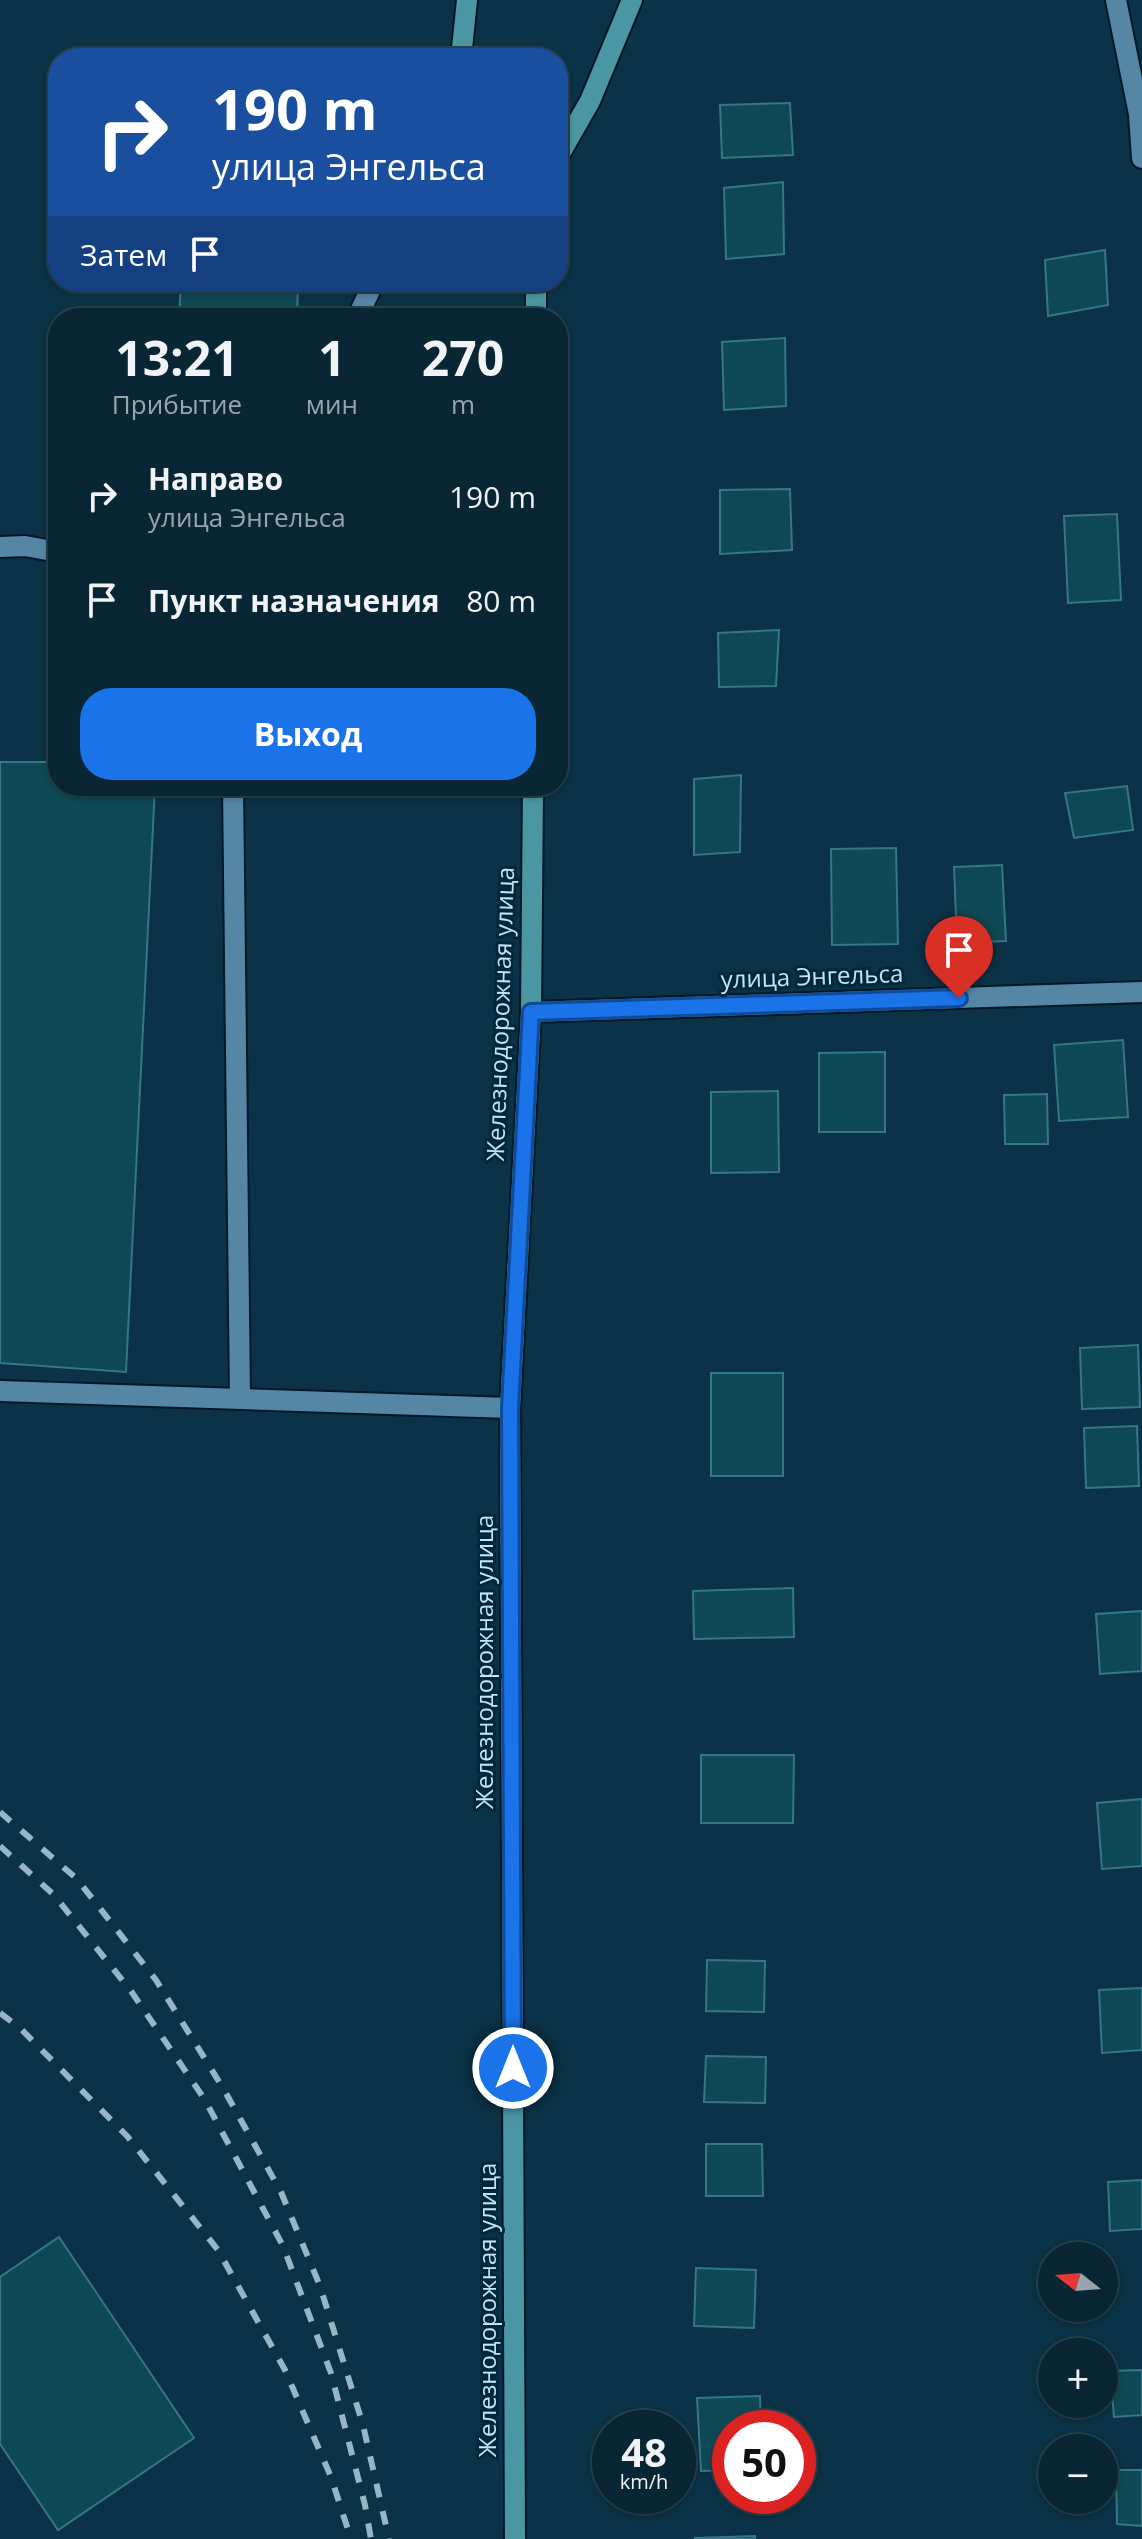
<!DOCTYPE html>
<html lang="ru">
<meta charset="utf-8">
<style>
body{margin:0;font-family:"Open Sans",sans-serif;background:#163240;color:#f1f3f6;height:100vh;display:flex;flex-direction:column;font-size:30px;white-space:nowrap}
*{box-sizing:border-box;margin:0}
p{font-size:26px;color:#98a5ac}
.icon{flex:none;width:44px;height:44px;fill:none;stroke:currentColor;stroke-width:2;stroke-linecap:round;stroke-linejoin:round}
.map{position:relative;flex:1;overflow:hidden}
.side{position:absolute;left:48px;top:308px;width:520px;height:488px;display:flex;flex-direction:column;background:#082634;border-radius:32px;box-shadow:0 2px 6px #0004,0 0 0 2px #29434f}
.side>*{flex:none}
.hud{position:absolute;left:48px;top:48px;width:520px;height:244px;border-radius:32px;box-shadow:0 2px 6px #0004,0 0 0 2px #29434f;background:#1a4fa0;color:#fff;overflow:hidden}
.needle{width:52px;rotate:287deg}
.controls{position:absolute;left:1038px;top:2242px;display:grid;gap:16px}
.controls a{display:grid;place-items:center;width:80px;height:80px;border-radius:50%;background:#082634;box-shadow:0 2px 6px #0004,0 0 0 2px #29434f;font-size:40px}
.speed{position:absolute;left:592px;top:2410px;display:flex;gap:16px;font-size:40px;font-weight:700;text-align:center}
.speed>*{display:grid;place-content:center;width:104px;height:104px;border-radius:50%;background:#082634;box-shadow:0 2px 6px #0004,0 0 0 2px #29434f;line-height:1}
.speed small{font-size:20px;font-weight:400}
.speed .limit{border:12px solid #d22;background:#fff;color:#111}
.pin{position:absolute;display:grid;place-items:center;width:68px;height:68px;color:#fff;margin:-82px -34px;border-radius:50% 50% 50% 0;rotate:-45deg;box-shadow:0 0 8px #0007}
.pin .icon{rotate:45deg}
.me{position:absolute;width:88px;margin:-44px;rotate:0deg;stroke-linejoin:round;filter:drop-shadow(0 0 6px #0008)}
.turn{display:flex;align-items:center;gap:28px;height:168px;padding:0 32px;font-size:36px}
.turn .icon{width:104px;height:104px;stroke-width:2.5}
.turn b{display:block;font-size:56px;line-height:68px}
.then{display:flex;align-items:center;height:76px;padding:0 32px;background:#0003;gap:16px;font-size:30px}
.eta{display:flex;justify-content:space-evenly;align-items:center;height:136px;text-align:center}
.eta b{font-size:48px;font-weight:700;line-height:56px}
.action{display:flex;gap:16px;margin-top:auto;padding:16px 32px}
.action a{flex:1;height:92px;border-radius:32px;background:#1a73e8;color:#fff;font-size:32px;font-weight:700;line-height:92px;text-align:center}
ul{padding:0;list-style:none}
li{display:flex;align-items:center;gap:24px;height:104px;padding:0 32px}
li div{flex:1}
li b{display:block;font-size:30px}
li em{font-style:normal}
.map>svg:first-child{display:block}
.building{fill:#0f4955;stroke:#367686;stroke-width:2}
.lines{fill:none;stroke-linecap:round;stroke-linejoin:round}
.lane-casing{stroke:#011927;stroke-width:24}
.street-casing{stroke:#011927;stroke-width:24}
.secondary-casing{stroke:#011927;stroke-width:24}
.lane{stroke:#5586a4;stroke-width:20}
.street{stroke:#5586a4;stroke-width:20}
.secondary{stroke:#4a96a3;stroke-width:20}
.rail{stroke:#98b5c6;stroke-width:6;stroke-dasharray:14 14;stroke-linecap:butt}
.route-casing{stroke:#114b97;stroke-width:20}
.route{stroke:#1a73e8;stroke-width:14}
.labels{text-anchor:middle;stroke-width:6;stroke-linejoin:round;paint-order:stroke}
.street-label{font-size:24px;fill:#c9e3f3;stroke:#00283c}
</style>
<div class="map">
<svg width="1142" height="2539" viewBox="0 0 1142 2539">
<rect width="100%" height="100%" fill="#0b3246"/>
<g class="building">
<polygon points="790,103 793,155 722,158 720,105"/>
<polygon points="783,182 784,254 726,259 724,188"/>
<polygon points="1105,250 1108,305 1048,316 1045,260"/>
<polygon points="181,282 298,282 297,318 179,318"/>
<polygon points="785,338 786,406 724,410 722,342"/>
<polygon points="790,489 792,550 720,554 720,490"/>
<polygon points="1117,514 1121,600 1068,603 1064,516"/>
<polygon points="779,630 776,686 719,687 718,633"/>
<polygon points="0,762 58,762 58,786 155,786 126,1372 0,1363"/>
<polygon points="741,775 740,852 694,855 694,779"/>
<polygon points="1127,786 1133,830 1074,838 1065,793"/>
<polygon points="896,848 898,944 832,945 831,849"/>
<polygon points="1002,865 1006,941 957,943 954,867"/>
<polygon points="1123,1040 1128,1117 1059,1121 1054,1045"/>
<polygon points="885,1052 885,1132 819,1132 819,1053"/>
<polygon points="778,1091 779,1172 711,1173 711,1092"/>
<polygon points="1047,1094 1048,1144 1005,1144 1004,1095"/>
<polygon points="1138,1345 1140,1407 1082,1409 1080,1348"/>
<rect x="711" y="1373" width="72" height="103"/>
<polygon points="1137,1426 1139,1486 1086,1488 1084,1428"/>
<polygon points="793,1588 794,1637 694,1639 693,1591"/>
<polygon points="1142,1611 1142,1671 1100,1674 1096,1614"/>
<polygon points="701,1755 794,1755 793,1823 701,1823"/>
<polygon points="1142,1799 1142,1866 1102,1869 1097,1803"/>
<polygon points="707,1960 765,1961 764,2012 706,2011"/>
<polygon points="1142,1988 1142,2050 1102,2053 1099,1990"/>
<polygon points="706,2056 766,2057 765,2103 704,2102"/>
<polygon points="706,2144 762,2144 763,2196 706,2196"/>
<polygon points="1142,2180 1142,2229 1110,2231 1108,2182"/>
<polygon points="59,2237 194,2438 58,2530 0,2444 0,2277"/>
<polygon points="696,2268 756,2270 754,2328 694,2326"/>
<polygon points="1142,2370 1142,2415 1114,2417 1110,2371"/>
<polygon points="760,2396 761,2428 730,2428 730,2470 701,2471 697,2398"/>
<polygon points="1116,2470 1142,2470 1142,2526 1117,2524"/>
<polygon points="755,2536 755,2539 695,2539 695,2538"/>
</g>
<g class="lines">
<defs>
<g id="lane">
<polyline points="357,318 374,282"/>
<polyline points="0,547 25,546 58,552"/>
<polyline points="233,786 240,1399"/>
<polyline points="0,1391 510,1408"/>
</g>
<g id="street">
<polyline points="1116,0 1139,114 1142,158"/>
<polyline points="531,1012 1142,992"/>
</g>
<g id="secondary">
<polyline points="461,58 467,0"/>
<polyline points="558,157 590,101 632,0"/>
<polyline points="536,318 536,282"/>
<polyline points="515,2539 510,1408 531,1012 533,786"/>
</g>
</defs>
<use href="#lane" class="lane-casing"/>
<use href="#street" class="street-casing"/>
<use href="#secondary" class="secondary-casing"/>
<use href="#lane" class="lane"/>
<use href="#street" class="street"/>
<use href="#secondary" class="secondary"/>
<g class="rail">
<polyline points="0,1812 77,1879 156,1980 223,2088 281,2192 320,2286 363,2425 389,2539"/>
<polyline points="0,1846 54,1895 131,1991 205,2100 283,2246 331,2373 365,2505 371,2539"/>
<polyline points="0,2013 20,2028 127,2136 218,2250 285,2370 331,2477 351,2539"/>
</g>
</g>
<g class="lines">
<defs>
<polyline id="route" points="513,2068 510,1408 531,1012 959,998"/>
</defs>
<use href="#route" class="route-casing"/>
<use href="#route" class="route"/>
</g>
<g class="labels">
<g class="street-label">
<text transform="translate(812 977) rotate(-2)" y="8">улица Энгельса</text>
<text transform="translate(501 1014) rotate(-88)" y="8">Железнодорожная улица</text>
<text transform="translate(485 1662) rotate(-90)" y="8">Железнодорожная улица</text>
<text transform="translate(488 2310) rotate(-90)" y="8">Железнодорожная улица</text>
</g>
</g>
</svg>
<div class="controls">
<a><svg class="needle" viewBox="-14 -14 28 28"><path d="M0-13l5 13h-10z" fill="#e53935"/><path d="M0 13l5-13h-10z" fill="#98a5ac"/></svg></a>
<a>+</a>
<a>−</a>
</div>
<div class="speed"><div>48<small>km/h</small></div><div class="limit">50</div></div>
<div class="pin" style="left:959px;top:998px;background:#d93025"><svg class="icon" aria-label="arrive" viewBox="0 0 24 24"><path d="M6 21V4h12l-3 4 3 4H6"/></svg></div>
<svg class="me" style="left:513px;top:2068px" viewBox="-20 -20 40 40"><circle r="17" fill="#1a73e8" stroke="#fff" stroke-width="3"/><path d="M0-11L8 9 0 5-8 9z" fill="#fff"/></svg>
<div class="hud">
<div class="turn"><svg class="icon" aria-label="right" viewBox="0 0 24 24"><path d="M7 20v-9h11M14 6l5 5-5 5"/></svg><div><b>190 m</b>улица Энгельса</div></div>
<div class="then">Затем<svg class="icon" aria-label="arrive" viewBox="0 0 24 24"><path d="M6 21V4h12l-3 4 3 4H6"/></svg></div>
</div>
<section class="side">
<div class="eta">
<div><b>13:21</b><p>Прибытие</p></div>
<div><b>1</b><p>мин</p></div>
<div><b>270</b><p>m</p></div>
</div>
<ul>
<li><svg class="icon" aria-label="right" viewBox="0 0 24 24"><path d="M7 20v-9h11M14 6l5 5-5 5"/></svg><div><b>Направо</b><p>улица Энгельса</p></div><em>190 m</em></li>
<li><svg class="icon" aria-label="arrive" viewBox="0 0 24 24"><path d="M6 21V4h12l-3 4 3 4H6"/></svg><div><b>Пункт назначения</b></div><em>80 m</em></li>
</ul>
<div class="action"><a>Выход</a></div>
</section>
</div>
